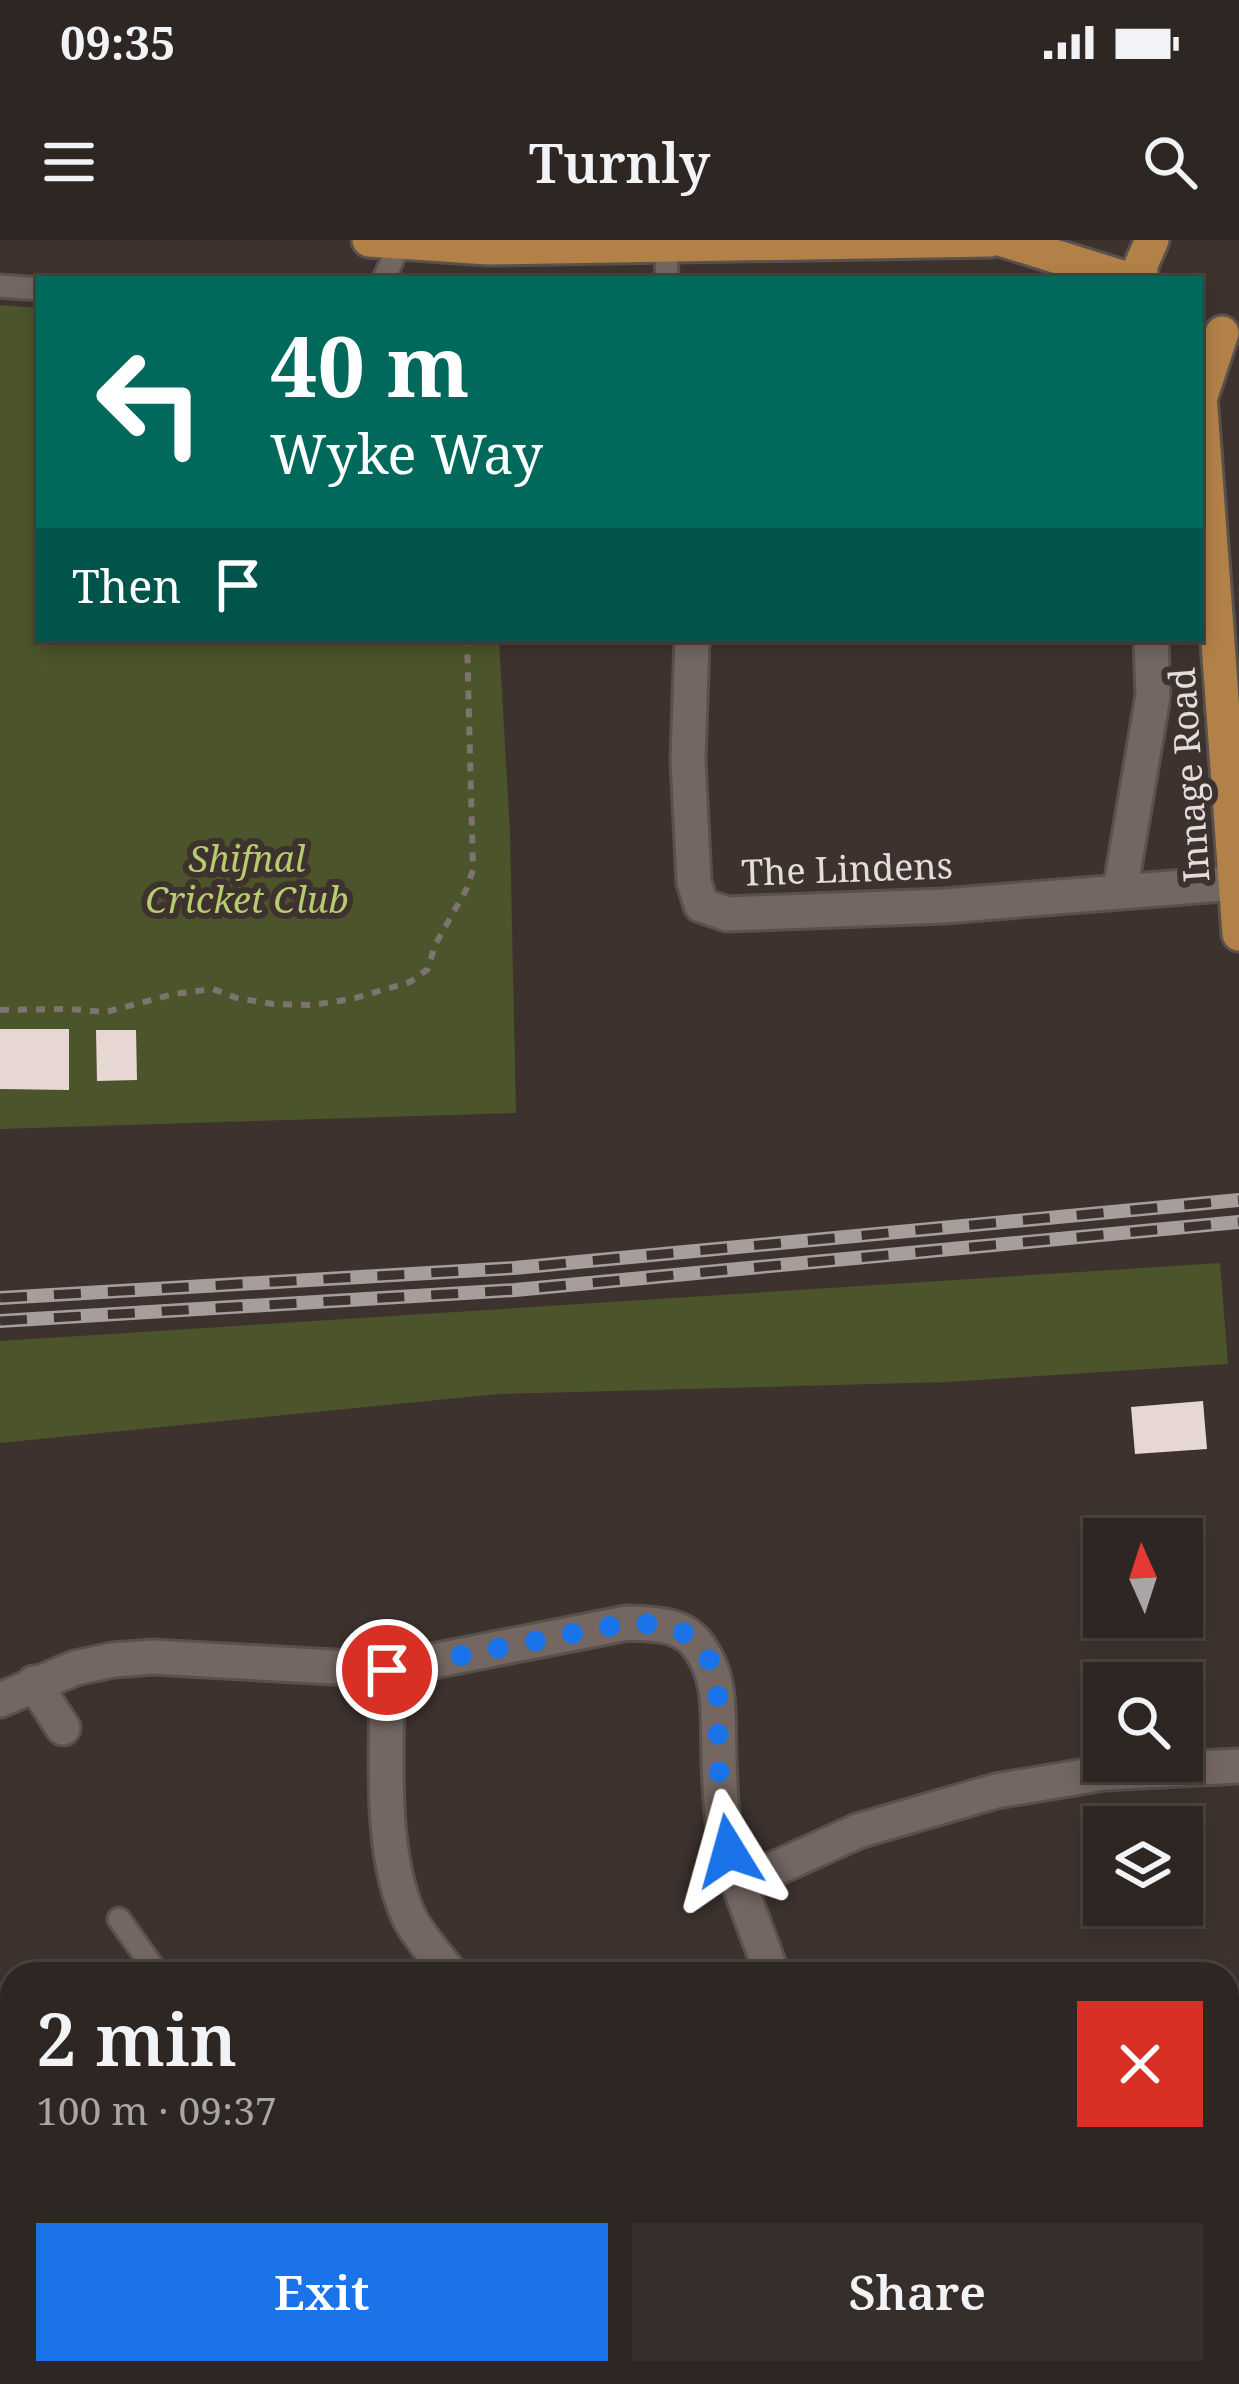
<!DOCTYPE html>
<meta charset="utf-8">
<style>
body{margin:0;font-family:"Noto Serif",serif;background:#362e2a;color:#f1f3f6;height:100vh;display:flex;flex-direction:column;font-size:45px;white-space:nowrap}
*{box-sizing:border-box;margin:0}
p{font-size:39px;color:#a7a5a5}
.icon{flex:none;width:66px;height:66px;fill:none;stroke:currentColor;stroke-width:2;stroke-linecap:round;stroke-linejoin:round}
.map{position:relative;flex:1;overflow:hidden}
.panel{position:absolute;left:0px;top:1722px;width:1239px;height:423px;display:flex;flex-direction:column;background:#2e2622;border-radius:36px 36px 0 0;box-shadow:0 6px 18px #0003,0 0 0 3px #494340}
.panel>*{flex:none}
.banner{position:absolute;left:36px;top:36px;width:1167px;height:366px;border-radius:0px;box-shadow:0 6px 18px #0003,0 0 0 3px #494340;background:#00695c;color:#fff;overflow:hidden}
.needle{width:78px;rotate:357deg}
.controls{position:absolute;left:1083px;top:1278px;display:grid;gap:24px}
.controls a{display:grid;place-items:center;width:120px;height:120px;border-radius:0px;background:#2e2622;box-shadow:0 6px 18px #0003,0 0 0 3px #494340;font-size:60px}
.pin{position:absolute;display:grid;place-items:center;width:102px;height:102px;color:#fff;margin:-51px;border:6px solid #fff;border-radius:50%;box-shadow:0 3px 12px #0007}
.me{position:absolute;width:132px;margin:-66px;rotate:352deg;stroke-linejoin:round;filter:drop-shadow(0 0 9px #0008)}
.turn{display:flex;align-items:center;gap:42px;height:252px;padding:0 36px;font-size:54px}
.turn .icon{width:156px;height:156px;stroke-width:2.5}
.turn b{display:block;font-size:84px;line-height:102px}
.then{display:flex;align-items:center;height:114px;padding:0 36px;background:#0003;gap:24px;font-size:45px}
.round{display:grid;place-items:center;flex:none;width:126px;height:126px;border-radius:0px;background:#362e2a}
.summary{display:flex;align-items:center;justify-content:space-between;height:204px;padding:0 36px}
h1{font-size:72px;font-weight:600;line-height:90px}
.action{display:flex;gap:24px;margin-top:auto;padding:24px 36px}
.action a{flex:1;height:138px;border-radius:0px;background:#1a73e8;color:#fff;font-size:48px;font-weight:600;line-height:138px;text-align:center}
.action a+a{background:#362e2a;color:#f1f3f6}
.status{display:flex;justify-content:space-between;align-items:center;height:84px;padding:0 60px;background:#2e2622;direction:ltr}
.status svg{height:33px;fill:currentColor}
header{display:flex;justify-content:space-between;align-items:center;height:156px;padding:0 36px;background:#2e2622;font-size:54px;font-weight:600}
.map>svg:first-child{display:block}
.green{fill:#4b542a}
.building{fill:#e6d7d2}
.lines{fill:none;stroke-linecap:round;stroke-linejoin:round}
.service-casing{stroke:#5a514d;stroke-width:27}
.minor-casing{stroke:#5a514d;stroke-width:39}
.primary-casing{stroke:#5a514d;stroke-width:39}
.path{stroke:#7d736f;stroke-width:6;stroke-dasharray:9 9;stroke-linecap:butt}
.service{stroke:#746762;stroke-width:21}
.minor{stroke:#746762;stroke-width:33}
.primary{stroke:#b18147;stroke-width:33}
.rail-casing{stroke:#a79e9b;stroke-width:14}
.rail{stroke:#3d322e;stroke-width:9;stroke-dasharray:27;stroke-linecap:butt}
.route{stroke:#1a73e8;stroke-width:21;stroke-dasharray:0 37.8}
.labels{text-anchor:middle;stroke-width:12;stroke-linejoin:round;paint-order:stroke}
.street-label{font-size:36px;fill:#e5dddb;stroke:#3d322e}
.park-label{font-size:36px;font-style:italic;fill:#b7cb6f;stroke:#3d322e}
</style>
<div class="status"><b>09:35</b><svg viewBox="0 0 49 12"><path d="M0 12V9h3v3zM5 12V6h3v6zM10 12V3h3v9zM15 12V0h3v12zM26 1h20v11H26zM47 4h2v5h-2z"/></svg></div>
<header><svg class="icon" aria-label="menu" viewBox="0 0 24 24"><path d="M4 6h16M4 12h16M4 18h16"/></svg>Turnly<svg class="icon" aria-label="search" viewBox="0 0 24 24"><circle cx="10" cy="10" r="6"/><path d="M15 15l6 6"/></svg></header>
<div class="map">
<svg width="1239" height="2144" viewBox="0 0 1239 2144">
<rect width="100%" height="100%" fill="#3d322e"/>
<g class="green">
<polygon points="0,65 39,68 39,399 499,399 510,593 516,873 0,889"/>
<polygon points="1220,1023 1228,1124 947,1142 499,1154 0,1203 0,1101"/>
<polygon points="402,2133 453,2133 456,2138 469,2133 542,2133 554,2143 566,2133 634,2133 641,2144 410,2144"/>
<polygon points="736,2133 976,2133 978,2144 716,2144"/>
</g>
<g class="building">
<polygon points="0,789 69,789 69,850 0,849"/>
<polygon points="96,790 136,790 137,840 97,841"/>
<polygon points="1203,1161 1207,1209 1135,1214 1131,1167"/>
</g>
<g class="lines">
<defs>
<g id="service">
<polyline points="666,6 667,39"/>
<polyline points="384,39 400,2"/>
<polyline points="0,46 39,49"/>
<polyline points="119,1679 158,1734"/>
</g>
<g id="minor">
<polyline points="692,399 688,520 694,642 701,665 727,674 944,666 1235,643"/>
<polyline points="1120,651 1153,456 1151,399"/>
<path d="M387,1430C388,1506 377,1610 410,1679C420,1698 436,1715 449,1732L446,1734"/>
<polyline points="34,1443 63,1488"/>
<path d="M0,1460L75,1428L113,1420L153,1417L387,1430L627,1383C651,1384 680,1383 696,1403C724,1437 717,1478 719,1519C720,1549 721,1582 729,1611C740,1652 758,1693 772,1734"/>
<polyline points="741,1644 858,1591 996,1551 1104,1533 1239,1526"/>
<polyline points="973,2137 988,2133"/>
</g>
<g id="primary">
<polyline points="369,0 488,8 990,0"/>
<polyline points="1003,0 1128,39"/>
<polyline points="1141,39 1141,25 1152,0"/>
<polyline points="1200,154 1239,694"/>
<polyline points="1201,156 1222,93"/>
</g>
</defs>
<use href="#service" class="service-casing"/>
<use href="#minor" class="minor-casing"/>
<use href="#primary" class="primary-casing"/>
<g class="path">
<polyline points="0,770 68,769 106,772 174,754 213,749 237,758 273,764 312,765 352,759 410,742 428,729 435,705 466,650 473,630 467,399"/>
<polyline points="1227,1874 1239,1874"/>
</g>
<use href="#service" class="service"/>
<use href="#minor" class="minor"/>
<use href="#primary" class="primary"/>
<defs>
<g id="rail">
<polyline points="0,1058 514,1028 1239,960"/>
<polyline points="0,1081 515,1050 1239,982"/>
</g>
</defs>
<use href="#rail" class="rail-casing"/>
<use href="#rail" class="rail"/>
</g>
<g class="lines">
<path class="route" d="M387,1430L627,1383C650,1384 671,1383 690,1397C727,1423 717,1480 718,1518C720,1549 724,1580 729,1611"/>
</g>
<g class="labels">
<g class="street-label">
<text transform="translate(1189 535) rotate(-94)" y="13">Innage Road</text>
<text transform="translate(847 629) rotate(-2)" y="13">The Lindens</text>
</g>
<g class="park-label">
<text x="247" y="632">Shifnal<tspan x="247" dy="41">Cricket Club</tspan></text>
</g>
</g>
</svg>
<div class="controls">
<a><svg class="needle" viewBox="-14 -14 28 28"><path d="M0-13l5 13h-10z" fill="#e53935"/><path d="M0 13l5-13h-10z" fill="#a7a5a5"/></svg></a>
<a><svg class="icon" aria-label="search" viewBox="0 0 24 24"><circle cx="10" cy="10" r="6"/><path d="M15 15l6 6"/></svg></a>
<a><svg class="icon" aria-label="layers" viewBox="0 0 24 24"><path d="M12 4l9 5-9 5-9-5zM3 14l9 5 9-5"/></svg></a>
</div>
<div class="pin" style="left:387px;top:1430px;background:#d93025"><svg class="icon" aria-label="arrive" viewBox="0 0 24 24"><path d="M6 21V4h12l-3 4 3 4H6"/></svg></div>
<svg class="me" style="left:729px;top:1611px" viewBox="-20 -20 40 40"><path d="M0-17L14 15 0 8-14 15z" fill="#1a73e8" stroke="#fff" stroke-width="4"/></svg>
<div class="banner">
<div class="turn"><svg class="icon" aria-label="left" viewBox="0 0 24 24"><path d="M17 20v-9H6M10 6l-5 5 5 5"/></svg><div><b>40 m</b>Wyke Way</div></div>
<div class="then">Then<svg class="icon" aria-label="arrive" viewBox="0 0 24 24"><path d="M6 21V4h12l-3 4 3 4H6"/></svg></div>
</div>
<section class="panel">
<div class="summary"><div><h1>2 min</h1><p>100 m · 09:37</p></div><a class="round" style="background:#d93025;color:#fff"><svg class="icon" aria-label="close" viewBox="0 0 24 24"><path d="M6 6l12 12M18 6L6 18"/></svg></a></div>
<div class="action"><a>Exit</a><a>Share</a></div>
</section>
</div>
